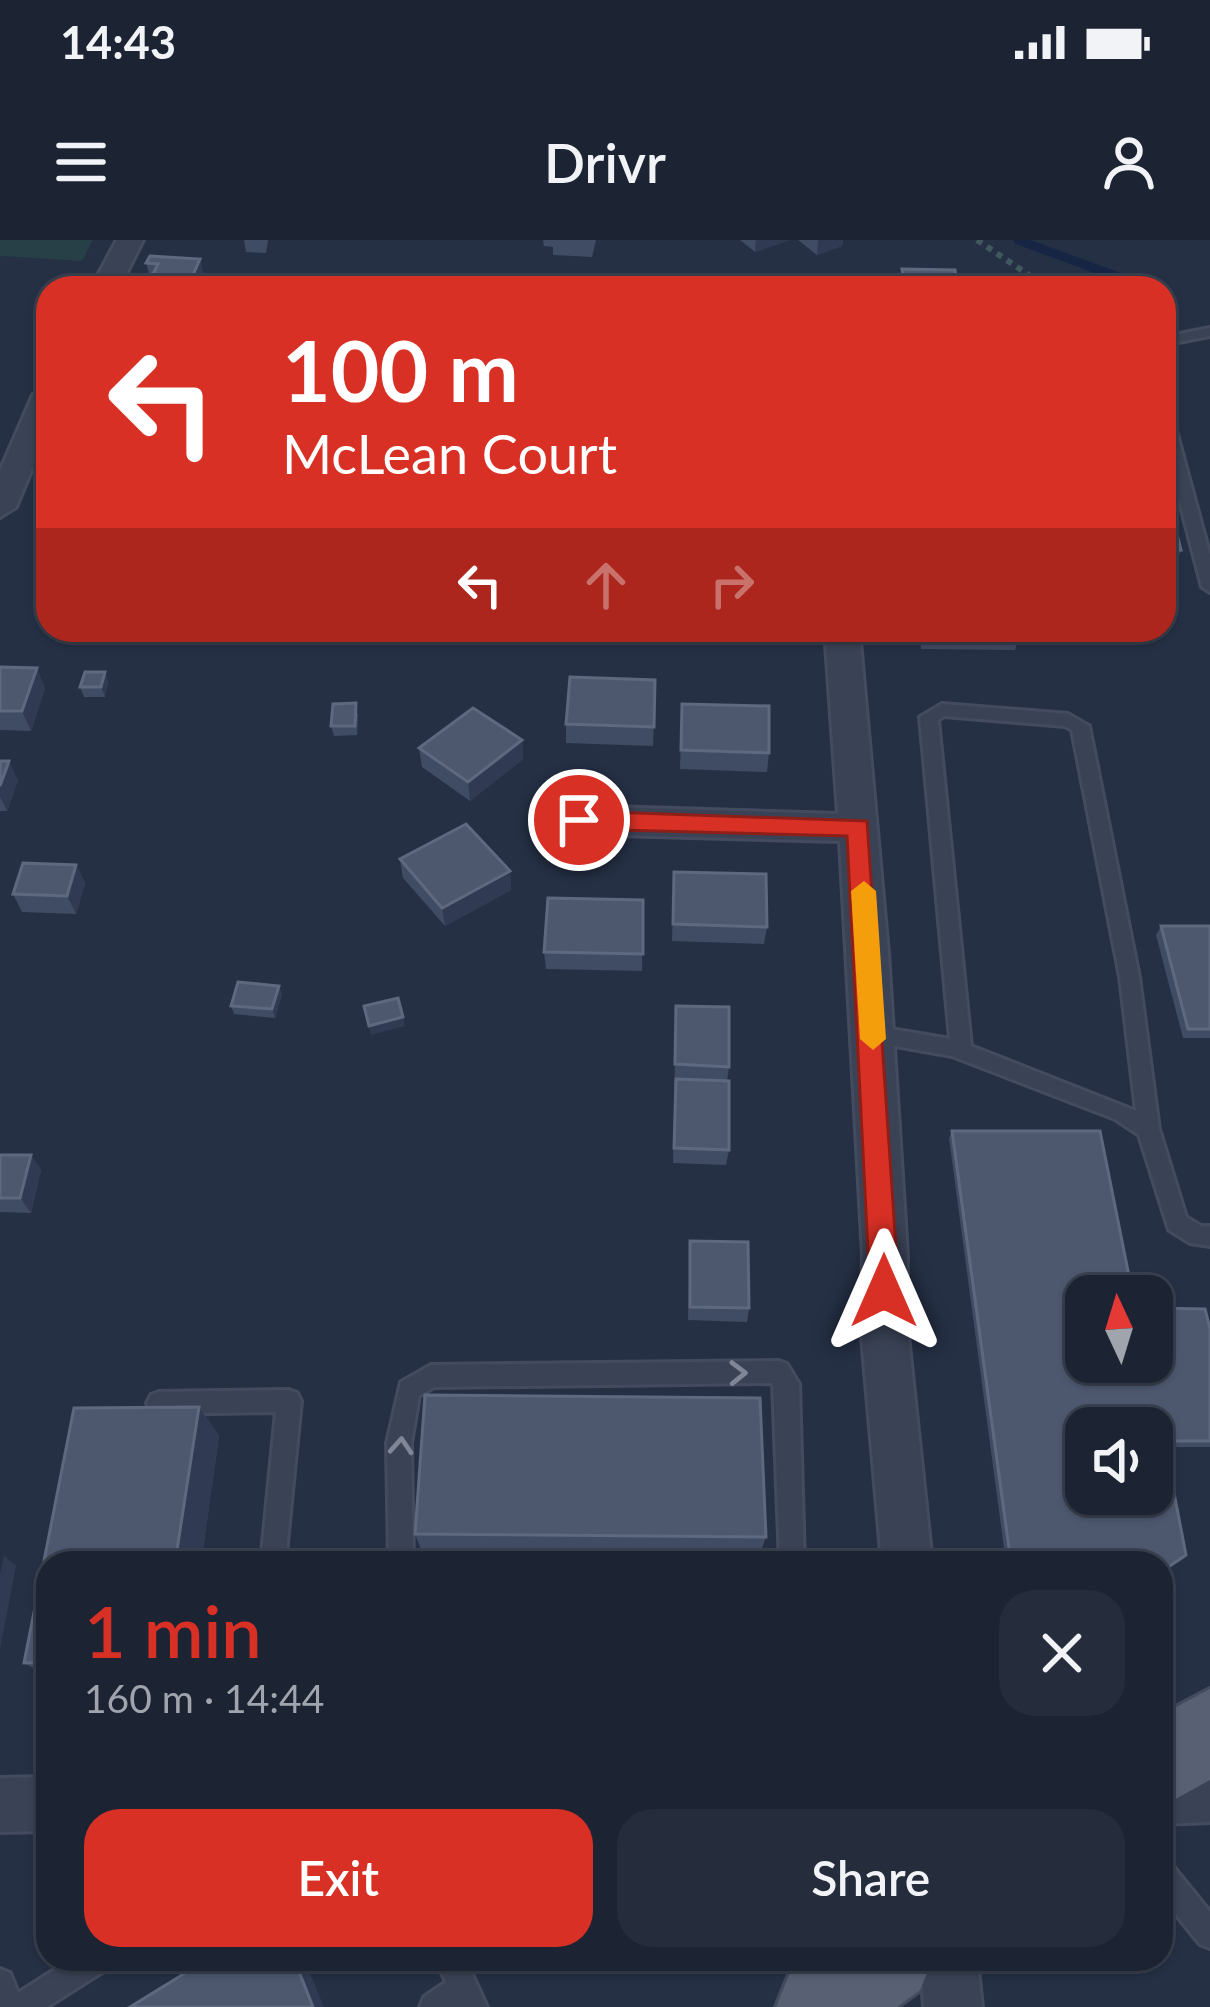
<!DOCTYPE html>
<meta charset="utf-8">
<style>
body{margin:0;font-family:Lato,sans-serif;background:#252c3c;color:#f1f3f6;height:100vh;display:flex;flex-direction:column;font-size:45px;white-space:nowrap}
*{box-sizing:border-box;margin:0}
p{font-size:39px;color:#a0a4ac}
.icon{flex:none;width:66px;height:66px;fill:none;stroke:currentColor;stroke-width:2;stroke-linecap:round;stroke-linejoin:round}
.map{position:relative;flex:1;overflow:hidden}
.panel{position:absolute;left:36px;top:1311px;width:1137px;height:420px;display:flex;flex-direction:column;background:#1c2434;border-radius:36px;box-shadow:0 3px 9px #0004,0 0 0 3px #3a414f}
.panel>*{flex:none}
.banner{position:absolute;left:36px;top:36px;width:1140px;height:366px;border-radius:36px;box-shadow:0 3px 9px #0004,0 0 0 3px #3a414f;background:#d93025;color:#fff;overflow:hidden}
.needle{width:78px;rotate:356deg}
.tools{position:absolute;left:1065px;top:1035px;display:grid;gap:24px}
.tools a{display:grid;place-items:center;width:108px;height:108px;border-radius:24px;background:#1c2434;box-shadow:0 3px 9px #0004,0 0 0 3px #3a414f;font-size:60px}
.pin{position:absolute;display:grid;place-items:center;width:102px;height:102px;color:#fff;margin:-51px;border:6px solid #fff;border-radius:50%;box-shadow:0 3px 12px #0007}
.me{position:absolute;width:132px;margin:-66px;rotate:0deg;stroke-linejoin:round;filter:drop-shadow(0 0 9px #0008)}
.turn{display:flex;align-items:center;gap:42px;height:252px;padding:0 48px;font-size:54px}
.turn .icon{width:156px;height:156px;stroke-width:2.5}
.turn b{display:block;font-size:84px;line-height:102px}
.lanes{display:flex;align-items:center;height:114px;padding:0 48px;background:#0003;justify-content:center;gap:60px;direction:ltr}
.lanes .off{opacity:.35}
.round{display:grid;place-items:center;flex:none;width:126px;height:126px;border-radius:36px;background:#252c3c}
.overview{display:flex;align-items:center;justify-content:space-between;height:204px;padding:0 48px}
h1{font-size:72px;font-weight:600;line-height:90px;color:#d93025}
.button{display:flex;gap:24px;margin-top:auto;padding:24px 48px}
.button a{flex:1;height:138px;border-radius:36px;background:#d93025;color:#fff;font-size:48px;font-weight:600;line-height:138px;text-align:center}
.button a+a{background:#252c3c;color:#f1f3f6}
.status{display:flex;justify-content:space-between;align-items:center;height:84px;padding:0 60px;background:#1c2434;direction:ltr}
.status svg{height:33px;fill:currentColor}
header{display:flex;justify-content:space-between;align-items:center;height:156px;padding:0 48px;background:#1c2434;font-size:54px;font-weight:600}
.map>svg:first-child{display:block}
.green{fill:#273f46}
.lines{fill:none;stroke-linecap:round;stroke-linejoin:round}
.stream{stroke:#172545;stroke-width:9}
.service-casing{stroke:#444b5e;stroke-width:6}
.minor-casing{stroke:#444b5e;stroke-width:6}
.primary-casing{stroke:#444b5e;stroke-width:6}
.path{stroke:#41585e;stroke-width:6;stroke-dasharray:6 6;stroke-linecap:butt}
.service{fill:#3a4255;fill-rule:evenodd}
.minor{fill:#3a4255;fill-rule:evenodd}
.primary{fill:#586174;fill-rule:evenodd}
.wall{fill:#404c64}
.shaded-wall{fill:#303b53}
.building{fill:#4d586f;stroke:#5e687e;stroke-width:3;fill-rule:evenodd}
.oneway{stroke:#7f8698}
.route{fill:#d93025;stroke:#8d1f18;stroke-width:3}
.slow{fill:#f59e0b}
</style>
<div class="status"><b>14:43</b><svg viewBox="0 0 49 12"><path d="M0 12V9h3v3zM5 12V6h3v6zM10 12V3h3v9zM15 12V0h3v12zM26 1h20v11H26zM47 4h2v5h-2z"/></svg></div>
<header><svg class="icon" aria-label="menu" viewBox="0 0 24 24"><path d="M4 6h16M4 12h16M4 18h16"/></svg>Drivr<svg class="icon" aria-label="person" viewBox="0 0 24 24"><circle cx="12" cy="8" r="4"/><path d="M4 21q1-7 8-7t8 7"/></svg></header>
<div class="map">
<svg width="1210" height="1767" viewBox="0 0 1210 1767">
<rect width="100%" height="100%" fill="#253045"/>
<polygon class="green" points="0,0 93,0 82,21 0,16"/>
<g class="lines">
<polyline class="stream" points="1018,0 1148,48"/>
<defs>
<g id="service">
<polygon points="1210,88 1210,96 1164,105 1164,97"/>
<polygon points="1164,168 1171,172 1210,316 1210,352 1202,347 1164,201"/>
<path d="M942,464L1068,474L1089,486L1139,737L1159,889L1186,977L1201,986H1210V1006L1190,1003L1169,990L1139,895L1115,879L952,816L873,802L866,800L863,794L866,788L873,786L950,799L920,477ZM944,476L1065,486L1072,490L1120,737L1136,871L971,806L938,480Z"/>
<polygon points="779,1121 787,1124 799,1144 804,1323 780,1323 773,1143 434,1147 419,1156 411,1203 413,1323 389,1323 387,1203 401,1142 431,1125"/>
<polygon points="289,1150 297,1153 301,1161 285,1323 261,1323 276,1172 159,1174 151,1171 147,1163 151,1155 159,1152"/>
<polygon points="1161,1620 1171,1624 1210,1672 1210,1708 1200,1704 1161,1656"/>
<polygon points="71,1719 111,1719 107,1729 47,1767 0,1767 0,1729 10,1733 18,1753"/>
<polygon points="436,1719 465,1719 487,1767 420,1767 424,1757 446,1742"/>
</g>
<g id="minor">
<polygon points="117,0 143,0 119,48 91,48"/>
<polygon points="48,146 48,190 16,267 0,277 0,231 33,155"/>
<polygon points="825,390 859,390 888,713 907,1015 907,1086 932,1323 882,1323 861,1086 863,1015 840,601 579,594 566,590 561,580 566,570 579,566 838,574"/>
<polygon points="1210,1528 1210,1582 1161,1584 1161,1530"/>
<polygon points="48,1537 48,1591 0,1592 0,1538"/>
<polygon points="921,1719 977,1719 982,1767 924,1767"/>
</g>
<g id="primary">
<polygon points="1210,1449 1210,1540 1161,1567 1161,1475"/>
<polygon points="812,1719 933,1719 920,1750 897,1767 776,1767 789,1735"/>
</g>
</defs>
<use href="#service" class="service-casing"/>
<use href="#minor" class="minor-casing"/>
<use href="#primary" class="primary-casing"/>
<polyline class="path" points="977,0 1048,48"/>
<use href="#service" class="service"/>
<use href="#minor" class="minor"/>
<use href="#primary" class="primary"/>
</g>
<g class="wall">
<polygon points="244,0 268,0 266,13 246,12"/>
<polygon points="543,0 596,0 592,17 553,15 553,7 544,6"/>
<polygon points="740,0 790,0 755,12"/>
<polygon points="798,0 843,0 842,6 817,15"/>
<polygon points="200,19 204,39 201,48 156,48 155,44 152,44 146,23"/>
<polygon points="1164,274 1181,310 1173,330 1164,330"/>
<polygon points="919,390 1021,390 1015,410 921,409"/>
<polygon points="0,427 45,448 31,491 0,490"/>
<polygon points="105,432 108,442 105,457 84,457 80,447"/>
<polygon points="655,440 653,506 566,503 566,484"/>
<polygon points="682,464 769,513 767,532 680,529"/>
<polygon points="358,473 357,495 334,496 331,486"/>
<polygon points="522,500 523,519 470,561 422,527 419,508"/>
<polygon points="0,521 18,540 7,571 0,571"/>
<polygon points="400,619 510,631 511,650 445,686 403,638"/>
<polygon points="76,625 85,643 76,674 22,672 13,654"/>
<polygon points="674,632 767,687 764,704 672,701"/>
<polygon points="643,660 642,731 546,729 544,712"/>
<polygon points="1161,686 1210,686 1210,798 1183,798 1156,695"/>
<polygon points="282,754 275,778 234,774 231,766"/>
<polygon points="676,766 729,827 727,841 729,910 726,925 673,923"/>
<polygon points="952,891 1086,1056 1210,1089 1210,1207 1165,1207 1161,1323 1006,1323 949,898"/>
<polygon points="0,915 31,915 41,930 31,973 0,972"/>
<polygon points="690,1001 749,1068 747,1082 688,1080"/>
<polygon points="199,1167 219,1196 201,1323 48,1323 48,1436 24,1423 74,1168"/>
<polygon points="415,1294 766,1297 760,1314 422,1312"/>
</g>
<g class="shaded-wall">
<polygon points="756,0 790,0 755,12"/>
<polygon points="818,0 843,0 842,6 817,15"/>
<polygon points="200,19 204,39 201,48 195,48 192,37"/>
<polygon points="37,428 45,448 31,491 22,471"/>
<polygon points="105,432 108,442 105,457 101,447"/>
<polygon points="522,500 523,519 470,561 468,542"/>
<polygon points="9,521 18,540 7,571 0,557 0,546"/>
<polygon points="76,625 85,643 76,674 67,656"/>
<polygon points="510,631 511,650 445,686 442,668"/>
<polygon points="279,746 282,754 275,778 272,769"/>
<polygon points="403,777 405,786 371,795 369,786"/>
<polygon points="31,915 41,930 31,973 20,958"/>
<polygon points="199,1167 219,1196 201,1323 175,1323"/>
<polygon points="4,1316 16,1326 0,1409 0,1334"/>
<polygon points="294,1719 304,1719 324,1767 313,1767"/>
</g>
<g class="building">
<polygon points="150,16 200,19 192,37 153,34 158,24 146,23"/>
<polygon points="902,29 955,30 957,41 965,41 966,48 905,48"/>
<polygon points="230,40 246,40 244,48 228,48"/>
<polygon points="1164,274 1172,274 1181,310 1164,310"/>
<polygon points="0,427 37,428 22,471 0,471"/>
<polygon points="85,432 105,432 101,447 80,447"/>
<polygon points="570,437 655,440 654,487 566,484"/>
<polygon points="356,463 355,486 331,486 333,464"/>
<polygon points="682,464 769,466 769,513 681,510"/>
<polygon points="473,468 522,500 468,542 419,508"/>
<polygon points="0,521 9,521 0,546"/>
<polygon points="466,584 510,631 442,668 400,619"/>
<polygon points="23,623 76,625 67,656 13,654"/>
<polygon points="674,632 766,634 767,687 673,684"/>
<polygon points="548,658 643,660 643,714 544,712"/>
<polygon points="1161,686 1210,686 1210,789 1188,789"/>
<polygon points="238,742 279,746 272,769 231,766"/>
<polygon points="398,758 403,777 369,786 364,766"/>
<polygon points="676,766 729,767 729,827 675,824"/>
<polygon points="676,839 729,841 729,910 674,908"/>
<path d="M952,891H1100L1133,1056H1086V1122H1152V1068L1205,1069L1210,1089V1201H1164L1186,1315L1161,1332V1323H1011ZM1086,1188H1152V1254H1086Z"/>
<polygon points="0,915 31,915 20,958 0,958"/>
<polygon points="690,1001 748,1002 749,1068 690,1067"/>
<polygon points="425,1155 760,1158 766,1297 415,1294"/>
<polygon points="199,1167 175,1323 48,1323 48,1422 24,1423 74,1168"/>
<polygon points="208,1719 294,1719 313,1767 130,1767"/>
</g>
<defs><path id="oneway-chevron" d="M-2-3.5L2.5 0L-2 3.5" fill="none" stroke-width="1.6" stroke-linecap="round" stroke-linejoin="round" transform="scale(3)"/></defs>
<g class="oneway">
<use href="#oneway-chevron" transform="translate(738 1133) rotate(-1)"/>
<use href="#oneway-chevron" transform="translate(401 1206) rotate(-86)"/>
</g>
<polygon class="route" points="579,571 867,581 899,1051 894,1060 884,1064 874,1060 870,1051 847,596 579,589 567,580"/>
<polygon class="slow" points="864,641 876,651 886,799 873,810 860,799 851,651"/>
</svg>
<div class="tools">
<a><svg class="needle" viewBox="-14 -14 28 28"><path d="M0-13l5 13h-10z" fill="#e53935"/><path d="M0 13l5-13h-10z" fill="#a0a4ac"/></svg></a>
<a><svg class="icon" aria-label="sound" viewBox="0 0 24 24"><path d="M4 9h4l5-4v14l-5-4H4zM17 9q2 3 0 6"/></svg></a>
</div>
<div class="pin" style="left:579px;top:580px;background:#d93025"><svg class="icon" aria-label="arrive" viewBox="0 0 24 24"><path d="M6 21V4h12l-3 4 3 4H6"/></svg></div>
<svg class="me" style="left:884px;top:1051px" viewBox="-20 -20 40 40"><path d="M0-17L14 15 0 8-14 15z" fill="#d93025" stroke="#fff" stroke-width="4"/></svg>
<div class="banner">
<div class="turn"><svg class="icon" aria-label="left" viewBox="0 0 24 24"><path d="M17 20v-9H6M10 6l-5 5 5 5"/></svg><div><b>100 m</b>McLean Court</div></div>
<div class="lanes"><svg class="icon" aria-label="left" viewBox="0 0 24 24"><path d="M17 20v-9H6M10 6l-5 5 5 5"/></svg><svg class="icon off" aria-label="ahead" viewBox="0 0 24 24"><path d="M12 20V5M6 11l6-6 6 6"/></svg><svg class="icon off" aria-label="right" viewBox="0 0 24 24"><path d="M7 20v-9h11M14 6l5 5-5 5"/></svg></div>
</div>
<section class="panel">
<div class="overview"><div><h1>1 min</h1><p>160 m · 14:44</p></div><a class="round"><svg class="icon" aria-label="close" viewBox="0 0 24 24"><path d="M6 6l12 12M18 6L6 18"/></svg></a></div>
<div class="button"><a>Exit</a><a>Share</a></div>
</section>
</div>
